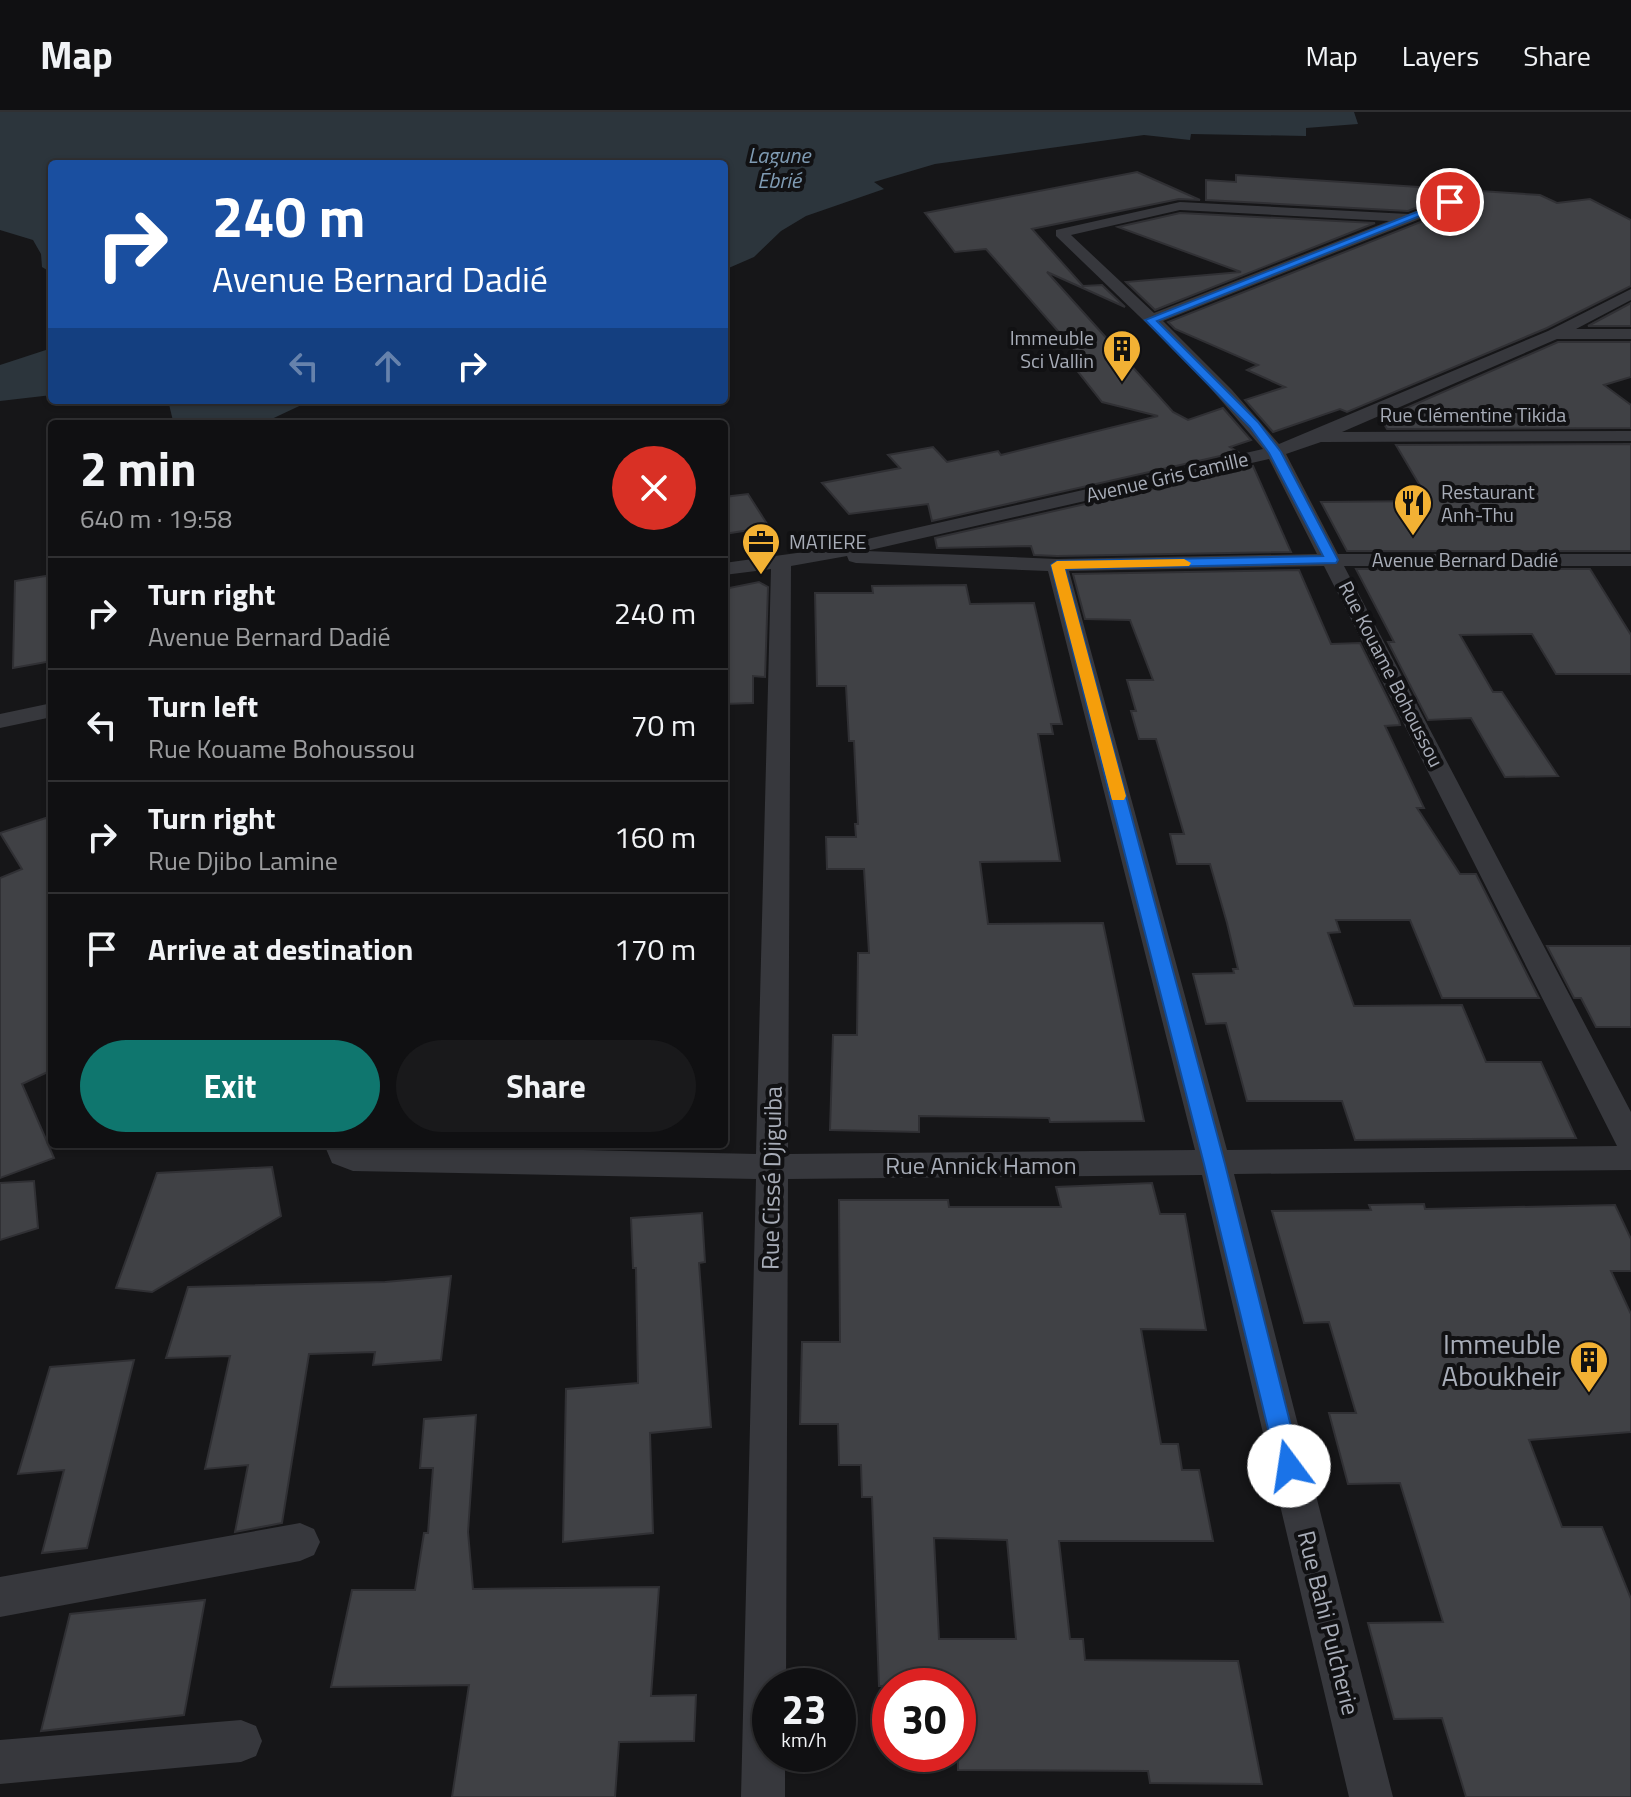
<!DOCTYPE html>
<meta charset="utf-8">
<style>
body{margin:0;font-family:"Titillium Web",sans-serif;background:#19191b;color:#f1f3f6;height:100vh;display:flex;flex-direction:column;font-size:30px;white-space:nowrap}
*{box-sizing:border-box;margin:0}
p{font-size:26px;color:#9c9d9f}
.icon{flex:none;width:44px;height:44px;fill:none;stroke:currentColor;stroke-width:2;stroke-linecap:round;stroke-linejoin:round}
.map{position:relative;flex:1;overflow:hidden}
.drawer{position:absolute;left:48px;top:308px;width:680px;height:728px;display:flex;flex-direction:column;background:#101012;border-radius:8px;box-shadow:0 2px 6px #0004,0 0 0 2px #303032}
.drawer>*{flex:none}
.top-card{position:absolute;left:48px;top:48px;width:680px;height:244px;border-radius:8px;box-shadow:0 2px 6px #0004,0 0 0 2px #303032;background:#1a4fa0;color:#fff;overflow:hidden}
.speed{position:absolute;left:752px;top:1556px;display:flex;gap:16px;font-size:40px;font-weight:700;text-align:center}
.speed>*{display:grid;place-content:center;width:104px;height:104px;border-radius:50%;background:#101012;box-shadow:0 2px 6px #0004,0 0 0 2px #303032;line-height:1}
.speed small{font-size:20px;font-weight:400}
.speed .limit{border:12px solid #d22;background:#fff;color:#111}
.pin{position:absolute;display:grid;place-items:center;width:68px;height:68px;color:#fff;margin:-34px;border:4px solid #fff;border-radius:50%;box-shadow:0 2px 8px #0007}
.me{position:absolute;width:88px;margin:-44px;rotate:346deg;stroke-linejoin:round;filter:drop-shadow(0 0 6px #0008)}
.turn{display:flex;align-items:center;gap:28px;height:168px;padding:0 32px;font-size:36px}
.turn .icon{width:104px;height:104px;stroke-width:2.5}
.turn b{display:block;font-size:56px;line-height:68px}
.lanes{display:flex;align-items:center;height:76px;padding:0 32px;background:#0003;justify-content:center;gap:40px;direction:ltr}
.lanes .off{opacity:.35}
.round{display:grid;place-items:center;flex:none;width:84px;height:84px;border-radius:42px;background:#19191b}
.overview{display:flex;align-items:center;justify-content:space-between;height:136px;padding:0 32px}
h1{font-size:48px;font-weight:700;line-height:60px}
.action{display:flex;gap:16px;margin-top:auto;padding:16px 32px}
.action a{flex:1;height:92px;border-radius:48px;background:#0f766e;color:#fff;font-size:32px;font-weight:700;line-height:92px;text-align:center}
.action a+a{background:#19191b;color:#f1f3f6}
ul{padding:0;list-style:none}
li{display:flex;align-items:center;gap:24px;height:112px;padding:0 32px;border-top:2px solid #303032}
li div{flex:1}
li b{display:block;font-size:30px}
li em{font-style:normal}
header{display:flex;align-items:center;gap:48px;box-sizing:border-box;height:112px;padding:0 40px;background:#101012;border-bottom:2px solid #303032}
header strong{font-size:38px}
nav{display:flex;gap:44px;margin-inline-start:auto;font-size:28px}
.map>svg:first-child{display:block}
.water{fill:#2c353c}
.building{fill:#404145;stroke:#303034;stroke-width:2;fill-rule:evenodd}
.lines{fill:none;stroke-linecap:round;stroke-linejoin:round}
.street{fill:#37383d;fill-rule:evenodd}
.route{fill:#1a73e8;stroke:#114b97;stroke-width:2}
.slow{fill:#f59e0b}
.labels{text-anchor:middle;stroke-width:8;stroke-linejoin:round;paint-order:stroke}
.far-poi-label{font-size:20px;fill:#a8adb8;stroke:#111113;text-anchor:start}
.far-street-label{font-size:20px;fill:#a8adb8;stroke:#111113}
.far-water-label{font-size:22px;font-style:italic;fill:#7f9bb3;stroke:#111113}
.street-label{font-size:24px;fill:#a8adb8;stroke:#111113}
.near-poi-label{font-size:28px;fill:#a8adb8;stroke:#111113;text-anchor:end}
</style>
<header>
<strong>Map</strong>
<nav><a>Map</a><a>Layers</a><a>Share</a></nav>
</header>
<div class="map">
<svg width="1631" height="1685" viewBox="0 0 1631 1685">
<rect width="100%" height="100%" fill="#161618"/>
<g class="water">
<polygon points="0,0 1354,0 1358,12 1306,16 1306,24 1191,22 1190,28 1144,23 935,52 874,70 884,77 806,104 781,119 754,145 724,158 724,52 52,52 52,161 42,155 41,142 33,128 0,118"/>
<polygon points="52,236 52,283 0,289 0,253"/>
<polygon points="168,288 312,288 261,312 173,309"/>
</g>
<g class="building">
<polygon points="1137,60 1200,88 1179,87 1032,117 1083,174 1102,173 1125,195 1047,160 1173,300 1188,308 1223,296 1251,328 1230,335 1238,340 932,409 928,392 849,402 822,371 900,356 888,343 933,335 947,350 998,339 1001,343 1158,304 1102,290 1072,252 1086,251 986,137 955,140 925,101"/>
<polygon points="1236,63 1540,83 1557,91 1590,87 1631,108 1631,174 1547,216 1347,300 1340,297 1273,320 1245,288 1285,275 1247,258 1258,253 1175,217 1168,210 1456,96 1460,89 1449,83 1408,99 1206,88 1206,68 1236,70"/>
<polygon points="1180,101 1375,111 1155,198 1126,170 1241,160 1118,115"/>
<polygon points="1631,191 1631,214 1588,214"/>
<polygon points="1558,230 1631,230 1631,265 1604,273 1631,293 1631,316 1387,317 1381,307"/>
<polygon points="1631,332 1631,439 1347,439 1321,390 1429,389 1396,333"/>
<polygon points="1253,354 1291,440 1057,444 1034,443 1031,434 937,436 935,426"/>
<polygon points="748,382 769,415 724,422 724,385"/>
<polygon points="1356,457 1590,457 1631,523 1631,562 1556,562 1532,522 1460,523 1493,580 1502,580 1558,664 1505,665 1471,606 1428,608 1388,530 1394,530"/>
<polygon points="1299,458 1331,532 1360,531 1399,609 1400,613 1385,614 1424,696 1417,696 1460,762 1476,762 1539,886 1442,886 1410,808 1336,808 1340,820 1328,821 1354,894 1462,893 1486,950 1541,950 1576,1026 1355,1028 1342,989 1247,989 1226,911 1206,912 1193,862 1234,861 1233,857 1238,857 1227,811 1210,752 1177,752 1170,722 1184,722 1156,627 1139,627 1131,599 1136,599 1127,568 1153,568 1130,508 1085,507 1073,462"/>
<polygon points="52,463 52,549 13,556 15,469"/>
<polygon points="759,470 768,475 765,565 753,564 753,591 724,592 724,477"/>
<polygon points="966,473 970,492 1034,491 1062,612 1051,612 1053,622 1038,622 1060,749 980,750 988,812 1103,811 1144,1009 1050,1010 1049,1006 919,1004 919,1020 830,1018 833,923 857,923 858,841 869,841 864,757 827,757 826,725 856,725 855,712 858,712 854,629 849,629 846,574 817,574 815,481 873,481 872,474"/>
<polygon points="52,704 52,958 22,972 54,1046 0,1066 0,766 22,757 0,721"/>
<polygon points="1547,834 1631,834 1631,915 1596,915 1581,886 1574,886"/>
<polygon points="272,1055 281,1104 152,1180 116,1176 157,1061"/>
<polygon points="34,1069 38,1116 0,1128 0,1071"/>
<path d="M1152,1071L1160,1102H1185L1206,1218L1141,1217L1161,1332H1178L1182,1358H1199L1213,1429H1059L1070,1527H1083L1085,1548L1238,1549L1262,1672L1150,1671L1148,1659L958,1658V1574H879L872,1385H862L861,1353H839L838,1312H800L802,1230H840L839,1088H948L949,1095H1061L1056,1075ZM934,1426L1007,1428L1016,1527H939Z"/>
<polygon points="1424,1092 1425,1097 1615,1093 1631,1127 1631,1159 1611,1159 1631,1202 1631,1320 1529,1328 1562,1415 1602,1415 1631,1487 1631,1685 1466,1685 1442,1606 1394,1607 1368,1511 1443,1510 1400,1371 1348,1372 1329,1301 1356,1301 1329,1210 1304,1211 1272,1099 1371,1098 1369,1093"/>
<polygon points="702,1101 705,1150 699,1151 711,1315 650,1321 653,1421 563,1430 566,1277 638,1271 636,1156 633,1156 631,1106"/>
<polygon points="451,1164 441,1248 373,1253 375,1240 309,1242 282,1411 235,1420 248,1353 205,1357 230,1244 166,1246 188,1175 385,1170"/>
<polygon points="134,1248 87,1436 42,1441 64,1358 18,1362 50,1255"/>
<polygon points="476,1303 468,1420 473,1477 659,1475 651,1584 696,1583 694,1629 619,1630 615,1685 452,1685 469,1573 331,1575 352,1478 415,1478 424,1421 428,1421 433,1356 420,1356 424,1307"/>
<polygon points="205,1488 184,1603 41,1619 70,1502"/>
</g>
<g class="lines">
<g class="street">
<path d="M1450,86L1457,90L1455,93L1163,209L1232,278L1279,332L1548,219L1631,177V188L1576,217H1631V227H1557L1342,320L1631,319V329L1321,330L1286,342L1338,442H1631V454H1344L1631,1000V1058L1234,1062L1393,1685H1349L1202,1063L788,1067L786,1574H770V1642H785V1685H741L756,1067L353,1059L332,1051L324,1032L756,1042L771,457L724,463V451L819,438L1263,337L1194,257L1056,124V118L1180,90L1408,102ZM1180,98L1389,109L1154,201L1071,123ZM1269,347L1317,442L1057,447L866,439ZM847,444L849,449L856,451L1048,459L1195,1038L788,1042L791,454ZM1324,454L1615,1030L1617,1034L1227,1038L1069,459Z"/>
<polygon points="52,591 52,605 0,616 0,602"/>
<polygon points="300,1411 314,1417 320,1430 314,1443 300,1449 0,1505 0,1465"/>
<polygon points="241,1608 256,1614 262,1629 256,1644 241,1650 0,1672 0,1628"/>
</g>
</g>
<polygon class="route" points="1447,88 1455,90 1157,209 1258,310 1281,340 1338,448 1336,451 1065,457 1225,1052 1301,1354 1298,1362 1289,1365 1281,1362 1277,1354 1204,1052 1051,453 1057,449 1323,444 1269,341 1250,315 1145,208"/>
<polygon class="slow" points="1184,447 1191,451 1189,454 1065,457 1126,684 1124,688 1112,688 1051,453 1057,449"/>
<defs>
<symbol id="building-pin" viewBox="-11 -11 22 30"><path d="M0 17L-7.5 6A9.5 9.5 0 1 1 7.5 6Z" fill="#f2b134" stroke="#111113"/><path d="M-4-6H4V6H1V3H-1V6H-4ZM-2.5-4.3h1.7v1.8h-1.7ZM.8-4.3h1.7v1.8H.8ZM-2.5-1h1.7V.8h-1.7ZM.8-1h1.7V.8H.8Z" fill="#111"/></symbol>
<symbol id="restaurant-pin" viewBox="-11 -11 22 30"><path d="M0 17L-7.5 6A9.5 9.5 0 1 1 7.5 6Z" fill="#f2b134" stroke="#111113"/><path d="M-5-6h1v4h1v-4h1v4h1v-4h1v5L-1.5 .5V6h-2V.5L-5-1ZM5-6V6H3V1.5H1.5Q1.5-4 5-6Z" fill="#111"/></symbol>
<symbol id="office-pin" viewBox="-11 -11 22 30"><path d="M0 17L-7.5 6A9.5 9.5 0 1 1 7.5 6Z" fill="#f2b134" stroke="#111113"/><path d="M-6-3h4V-5.5h4V-3h4V5H-6ZM-1-4.5V-3h2v-1.5ZM-6 0V1H6V0Z" fill="#111"/></symbol>
</defs>
<g fill-rule="evenodd">
<use href="#building-pin" x="1100" y="215" width="44" height="60"/>
<use href="#restaurant-pin" x="1391" y="369" width="44" height="60"/>
<use href="#office-pin" x="739" y="408" width="44" height="60"/>
<use href="#building-pin" x="1567" y="1226" width="44" height="60"/>
</g>
<g class="labels">
<g class="far-poi-label">
<text x="1094" y="233" text-anchor="end">Immeuble<tspan x="1094" dy="23">Sci Vallin</tspan></text>
<text x="1441" y="387">Restaurant<tspan x="1441" dy="23">Anh-Thu</tspan></text>
<text x="789" y="437">MATIERE</text>
</g>
<g class="far-street-label">
<text x="1473" y="310">Rue Clémentine Tikida</text>
<text transform="translate(1167 365) rotate(-13)" y="7">Avenue Gris Camille</text>
<text x="1465" y="455">Avenue Bernard Dadié</text>
<text transform="translate(1391 562) rotate(63)" y="7">Rue Kouame Bohoussou</text>
</g>
<g class="far-water-label">
<text x="779" y="51">Lagune<tspan x="779" dy="25">Ébrié</tspan></text>
</g>
<g class="street-label">
<text x="981" y="1062">Rue Annick Hamon</text>
<text transform="translate(772 1066) rotate(-89)" y="8">Rue Cissé Djiguiba</text>
<text transform="translate(1328 1511) rotate(76)" y="8">Rue Bahi Pulcherie</text>
</g>
<g class="near-poi-label">
<text x="1561" y="1242">Immeuble<tspan x="1561" dy="32">Aboukheir</tspan></text>
</g>
</g>
</svg>
<div class="speed"><div>23<small>km/h</small></div><div class="limit">30</div></div>
<div class="pin" style="left:1450px;top:90px;background:#d93025"><svg class="icon" aria-label="arrive" viewBox="0 0 24 24"><path d="M6 21V4h12l-3 4 3 4H6"/></svg></div>
<svg class="me" style="left:1289px;top:1354px" viewBox="-20 -20 40 40"><circle r="19" fill="#fff"/><path d="M0-13L10 11 0 6-10 11z" fill="#1a73e8"/></svg>
<div class="top-card">
<div class="turn"><svg class="icon" aria-label="right" viewBox="0 0 24 24"><path d="M7 20v-9h11M14 6l5 5-5 5"/></svg><div><b>240 m</b>Avenue Bernard Dadié</div></div>
<div class="lanes"><svg class="icon off" aria-label="left" viewBox="0 0 24 24"><path d="M17 20v-9H6M10 6l-5 5 5 5"/></svg><svg class="icon off" aria-label="ahead" viewBox="0 0 24 24"><path d="M12 20V5M6 11l6-6 6 6"/></svg><svg class="icon" aria-label="right" viewBox="0 0 24 24"><path d="M7 20v-9h11M14 6l5 5-5 5"/></svg></div>
</div>
<section class="drawer">
<div class="overview"><div><h1>2 min</h1><p>640 m · 19:58</p></div><a class="round" style="background:#d93025;color:#fff"><svg class="icon" aria-label="close" viewBox="0 0 24 24"><path d="M6 6l12 12M18 6L6 18"/></svg></a></div>
<ul>
<li><svg class="icon" aria-label="right" viewBox="0 0 24 24"><path d="M7 20v-9h11M14 6l5 5-5 5"/></svg><div><b>Turn right</b><p>Avenue Bernard Dadié</p></div><em>240 m</em></li>
<li><svg class="icon" aria-label="left" viewBox="0 0 24 24"><path d="M17 20v-9H6M10 6l-5 5 5 5"/></svg><div><b>Turn left</b><p>Rue Kouame Bohoussou</p></div><em>70 m</em></li>
<li><svg class="icon" aria-label="right" viewBox="0 0 24 24"><path d="M7 20v-9h11M14 6l5 5-5 5"/></svg><div><b>Turn right</b><p>Rue Djibo Lamine</p></div><em>160 m</em></li>
<li><svg class="icon" aria-label="arrive" viewBox="0 0 24 24"><path d="M6 21V4h12l-3 4 3 4H6"/></svg><div><b>Arrive at destination</b></div><em>170 m</em></li>
</ul>
<div class="action"><a>Exit</a><a>Share</a></div>
</section>
</div>
